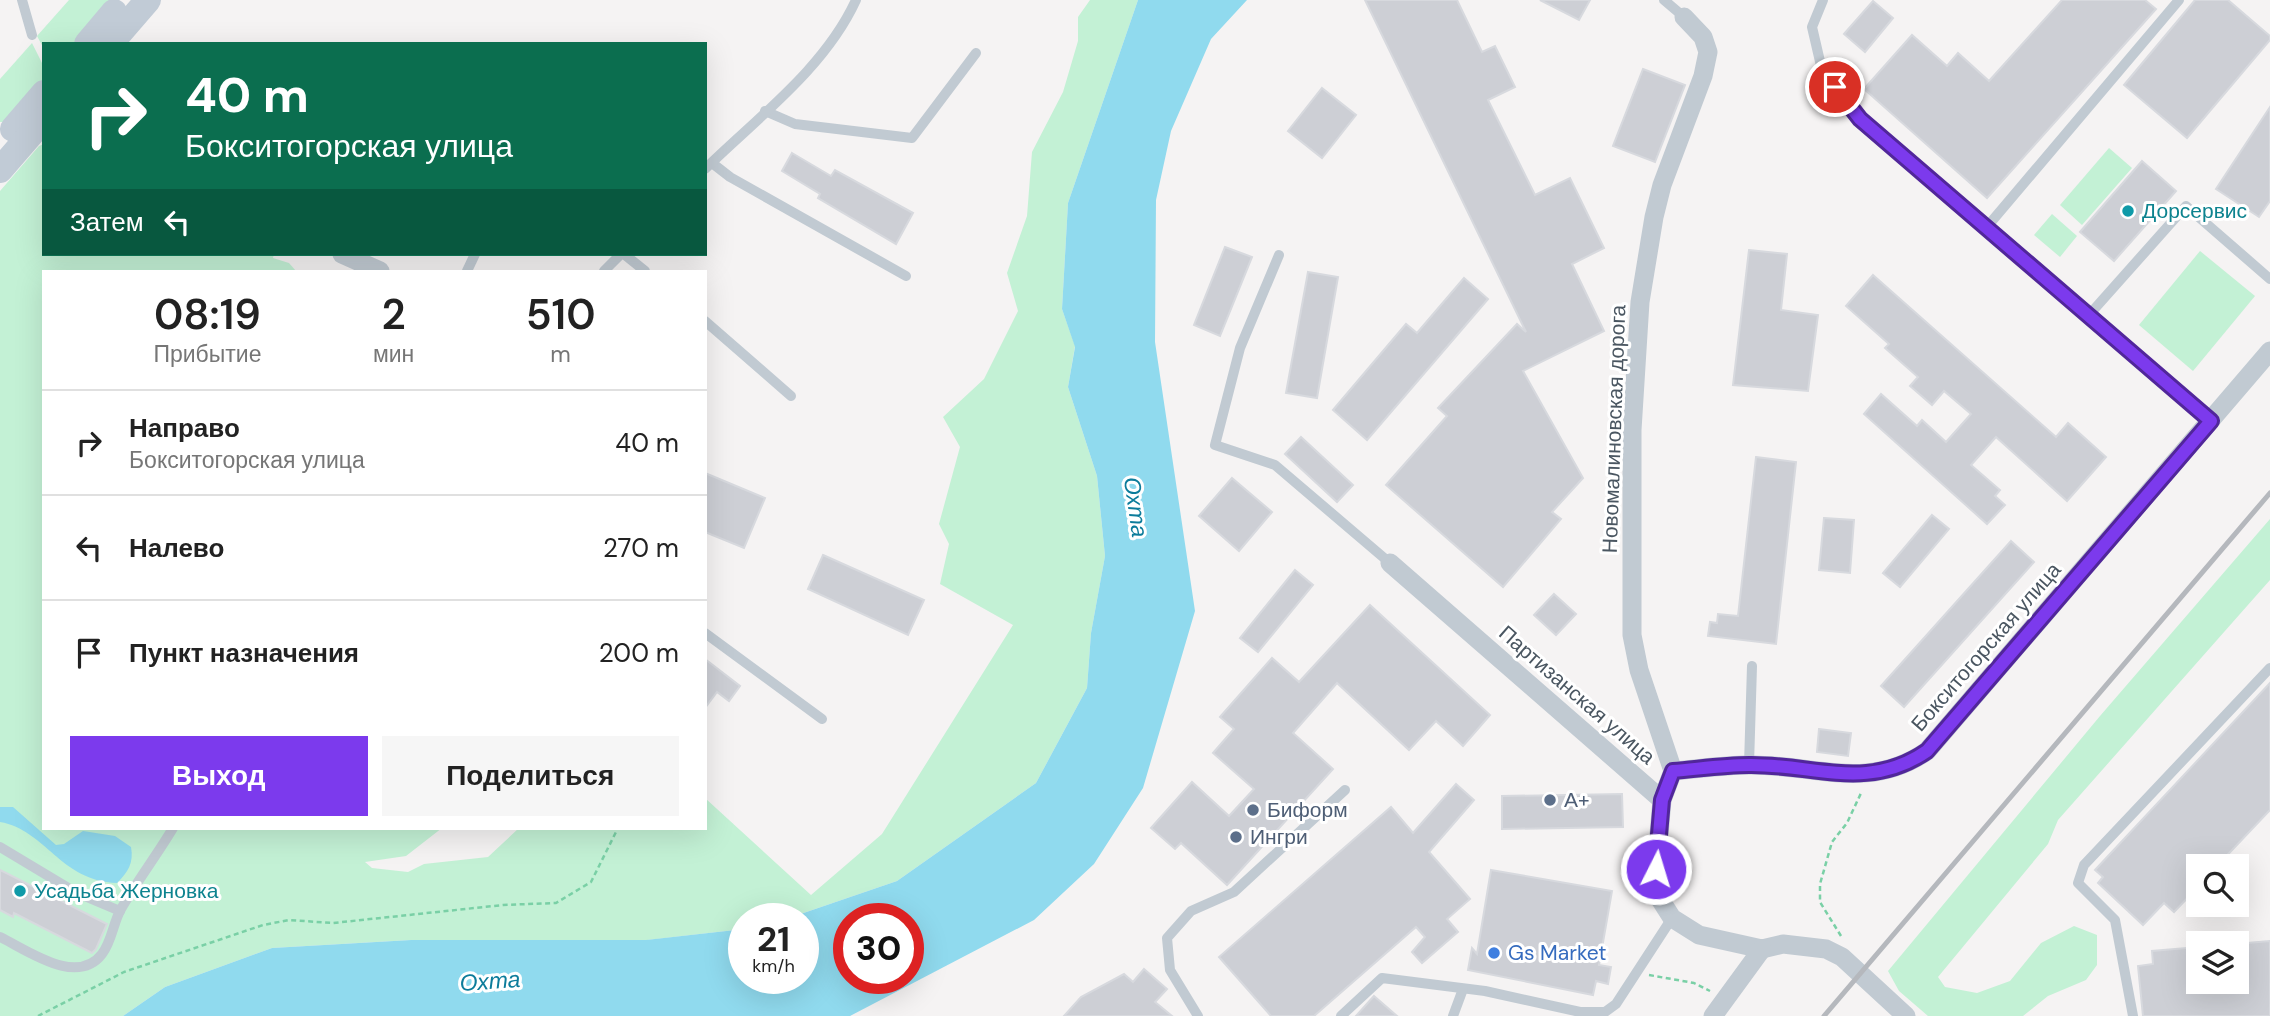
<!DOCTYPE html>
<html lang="ru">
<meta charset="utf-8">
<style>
body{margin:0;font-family:"DM Sans",sans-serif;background:#f6f6f6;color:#222;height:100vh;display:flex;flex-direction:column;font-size:26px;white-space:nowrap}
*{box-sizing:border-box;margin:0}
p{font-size:23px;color:#767676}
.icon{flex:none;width:38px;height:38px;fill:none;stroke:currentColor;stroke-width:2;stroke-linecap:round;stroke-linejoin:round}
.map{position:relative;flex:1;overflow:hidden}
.details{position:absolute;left:42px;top:270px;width:665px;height:560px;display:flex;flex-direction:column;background:#fff;border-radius:0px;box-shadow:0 7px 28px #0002}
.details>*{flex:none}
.banner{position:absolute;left:42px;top:42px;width:665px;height:214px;border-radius:0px;box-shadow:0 7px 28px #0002;background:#0b6e4f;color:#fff;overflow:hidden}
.controls{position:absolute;left:2186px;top:854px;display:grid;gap:14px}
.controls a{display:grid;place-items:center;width:63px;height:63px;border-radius:0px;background:#fff;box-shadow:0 7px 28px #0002;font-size:35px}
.speed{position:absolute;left:728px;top:903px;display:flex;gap:14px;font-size:35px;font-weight:700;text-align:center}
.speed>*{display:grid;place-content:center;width:91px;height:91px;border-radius:50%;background:#fff;box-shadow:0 7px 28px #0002;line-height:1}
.speed small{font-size:18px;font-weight:400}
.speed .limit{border:10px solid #d22;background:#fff;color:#111}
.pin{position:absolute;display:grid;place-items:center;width:60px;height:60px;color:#fff;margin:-30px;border:4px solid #fff;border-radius:50%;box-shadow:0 2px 7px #0007}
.me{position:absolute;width:77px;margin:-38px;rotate:5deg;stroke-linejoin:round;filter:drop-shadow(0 0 5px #0008)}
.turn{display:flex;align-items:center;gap:24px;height:147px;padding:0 28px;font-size:32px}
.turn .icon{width:91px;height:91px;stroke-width:2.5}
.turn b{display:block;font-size:49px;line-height:60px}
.then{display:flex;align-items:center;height:66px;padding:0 28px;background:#0003;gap:14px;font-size:26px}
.eta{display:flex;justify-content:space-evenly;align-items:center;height:119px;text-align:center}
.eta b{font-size:42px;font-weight:600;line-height:49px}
.action{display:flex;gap:14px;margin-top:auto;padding:14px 28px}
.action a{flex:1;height:80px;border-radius:0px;background:#7c3aed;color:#fff;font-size:28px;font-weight:600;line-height:80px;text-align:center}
.action a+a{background:#f6f6f6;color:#222}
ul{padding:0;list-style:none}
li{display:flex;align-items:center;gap:21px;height:105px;padding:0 28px;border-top:2px solid #e0e0e0}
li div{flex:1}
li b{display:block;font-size:26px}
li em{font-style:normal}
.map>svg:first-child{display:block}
.green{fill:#c3f1d5}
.water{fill:#90daee;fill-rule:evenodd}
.building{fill:#cdcfd5;stroke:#d7d9de;stroke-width:2}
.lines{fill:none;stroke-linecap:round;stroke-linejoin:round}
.path{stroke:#7ad0a6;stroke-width:2.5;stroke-dasharray:5 3.5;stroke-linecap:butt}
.service{stroke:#c1cad2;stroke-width:10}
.minor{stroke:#c1cad2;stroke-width:19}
.secondary{stroke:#c1cbd6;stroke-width:26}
.rail{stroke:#b5b8bd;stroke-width:5}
.route-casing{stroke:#51269a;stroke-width:18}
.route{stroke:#7c3aed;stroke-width:12}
.culture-dot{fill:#0f9aa8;stroke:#fff;stroke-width:2.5}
.service-dot{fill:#5c6f8a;stroke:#fff;stroke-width:2.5}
.shop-dot{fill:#3f7fe0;stroke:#fff;stroke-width:2.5}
.labels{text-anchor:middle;stroke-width:6;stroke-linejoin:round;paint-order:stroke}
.culture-label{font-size:21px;fill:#0d838f;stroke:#fff;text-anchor:start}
.street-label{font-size:21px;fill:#4a5661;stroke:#fff}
.service-label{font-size:21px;fill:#4e5e75;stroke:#fff;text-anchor:start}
.shop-label{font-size:21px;fill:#366cbe;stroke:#fff;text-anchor:start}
.water-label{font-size:23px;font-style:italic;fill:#0c7c9b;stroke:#fff}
</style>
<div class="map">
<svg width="2270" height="1016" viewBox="0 0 2270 1016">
<rect width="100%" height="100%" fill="#f5f3f3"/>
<g class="green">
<polygon points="69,0 115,0 77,44 44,44 44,49 37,36"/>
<polygon points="1090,0 1138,0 1068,203 1062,309 1075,346 1068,387 1097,476 1105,556 1091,633 1087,688 1036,783 897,881 786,919 744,919 744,929 647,940 411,940 272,948 165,987 123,1016 0,1016 0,191 39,146 44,144 44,254 274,254 273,258 289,263 296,271 44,271 44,828 442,828 406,856 365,862 372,868 408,872 424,864 488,857 519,828 705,828 705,798 811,895 882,834 1013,625 940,584 949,544 939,524 960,447 943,417 984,379 1018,311 1007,273 1027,216 1032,152 1063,92 1078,41 1078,17"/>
<polygon points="32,43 44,67 44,82 9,122 0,122 0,79"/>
<polygon points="2109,148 2132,168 2082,225 2060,205"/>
<polygon points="2052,214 2077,236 2060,257 2034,235"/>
<polygon points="2200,251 2255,296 2193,371 2139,325"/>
<polygon points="2270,519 2270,580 2058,820 2048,844 1938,977 1945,987 1977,993 2010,981 2041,943 2074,926 2097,935 2097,965 2086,980 2048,996 2023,1016 1928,1016 1899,991 1888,971 2100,716"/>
</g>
<g class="water">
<path d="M1138,0H1247L1211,39L1171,131L1156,200L1155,342L1195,611L1143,788L1094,864L1034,920L850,1016H123L165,987L272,948L411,940H646L744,929V978H803V919H786L897,881L1036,783L1087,688L1091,633L1105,556L1097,476L1068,387L1075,347L1062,309L1068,203ZM849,919H908V978H849Z"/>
<path d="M0,807H13L56,845L64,844L83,831L115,836L131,847C134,863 128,872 117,883C60,881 46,830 0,822Z"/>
</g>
<g class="building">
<polygon points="1365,0 1457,0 1482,52 1495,46 1515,87 1488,100 1535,195 1570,178 1604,248 1572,264 1604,331 1523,371 1583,478 1552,512 1561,519 1503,587 1386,485 1447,416 1438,408 1517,324 1526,332"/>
<polygon points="1540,0 1590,0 1579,20"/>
<polygon points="2062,0 2145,0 2156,9 1987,198 1864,89 1912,35 1947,66 1958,53 1989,81"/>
<polygon points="2195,0 2228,0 2270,36 2270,40 2187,138 2124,85"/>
<polygon points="1873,1 1893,18 1865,52 1844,34"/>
<polygon points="1643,69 1685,85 1655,162 1613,146"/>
<polygon points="1322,88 1356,115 1322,158 1288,131"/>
<polygon points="2270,107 2270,201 2259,217 2216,189"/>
<polygon points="792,153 831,176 835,170 913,213 896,244 818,198 820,194 782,171"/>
<polygon points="2142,161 2176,191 2114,261 2080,232"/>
<polygon points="1225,247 1252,257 1220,336 1194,325"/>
<polygon points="1749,250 1787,254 1781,310 1818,315 1808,391 1733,385"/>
<polygon points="1308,272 1338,277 1317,398 1286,393"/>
<polygon points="1873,275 2056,437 2068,423 2106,457 2067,501 1996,437 1971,465 2000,490 1995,496 2005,505 1987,524 1864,414 1881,394 1917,426 1922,420 1946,442 1971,414 1944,391 1932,405 1910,386 1918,377 1885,348 1889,344 1846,306"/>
<polygon points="1464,278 1488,299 1367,440 1333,410 1406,324 1417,333"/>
<polygon points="1301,437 1353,485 1337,502 1285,454"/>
<polygon points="1756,457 1796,462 1776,644 1708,636 1710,622 1717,623 1718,614 1738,616"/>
<polygon points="705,473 765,498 744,548 705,532"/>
<polygon points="1232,478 1272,512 1239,551 1199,516"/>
<polygon points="1932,515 1949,529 1900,587 1883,573"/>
<polygon points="1824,518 1854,520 1850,573 1819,570"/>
<polygon points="2011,541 2034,562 1904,707 1881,686"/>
<polygon points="823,555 924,600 908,635 808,589"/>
<polygon points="1295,570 1313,585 1258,652 1240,638"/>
<polygon points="1554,594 1576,614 1556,635 1534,615"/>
<polygon points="1370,605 1490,715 1463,746 1436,721 1409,750 1337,683 1293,733 1333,769 1227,885 1181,843 1175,849 1151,828 1192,782 1229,816 1254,789 1213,753 1234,729 1220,717 1272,658 1299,682"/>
<polygon points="705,659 740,686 729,701 717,692 705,708"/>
<polygon points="2270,683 2270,810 2217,866 2198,866 2198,887 2174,912 2164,903 2143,925 2098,883 2103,877 2095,870"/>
<polygon points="1819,729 1851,733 1848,756 1817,752"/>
<polygon points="1456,784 1474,800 1429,852 1470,899 1447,919 1458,932 1422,963 1412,952 1425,937 1416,927 1314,1016 1271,1016 1219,957 1391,807 1413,833"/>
<polygon points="1622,794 1623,827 1502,829 1502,796"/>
<polygon points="0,870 107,924 96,949 92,953 14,913 13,917 0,910"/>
<polygon points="1491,870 1612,891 1599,965 1611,967 1608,984 1596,981 1593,995 1468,970 1472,948 1477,954"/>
<polygon points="2270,941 2270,1016 2143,1016 2138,966 2153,964 2152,951 2198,947 2198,982 2236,982 2236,944"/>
<polygon points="1144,969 1167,989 1155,1002 1172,1016 1064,1016 1081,997 1124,974 1133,982"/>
<polygon points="1374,996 1397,1016 1356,1016"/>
</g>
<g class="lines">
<g class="path">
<polyline points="1841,936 1820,902 1820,884 1832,842 1847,823 1862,791"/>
<polyline points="1649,975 1694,983 1710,991"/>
<polyline points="38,1016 124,972 263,925 289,920 333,923 503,905 556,903 591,882 618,828"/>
</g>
<g class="service">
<polyline points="22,0 32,35"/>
<polyline points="1664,0 1684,17"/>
<polyline points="1823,0 1812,27 1822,70 1860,119 2211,421"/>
<polyline points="765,111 795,124 912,138 976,53"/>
<polyline points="712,163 730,177 906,276"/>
<path d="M705,169C757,118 825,68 856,0"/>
<polyline points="1986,228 2179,0"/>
<polyline points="624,254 645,271"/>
<polyline points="1279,255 1240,348 1215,445 1275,465 1390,563"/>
<polyline points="467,271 475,254"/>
<polyline points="604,271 621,254"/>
<polyline points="2089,315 2186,206 2270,279"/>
<polyline points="705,321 791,396"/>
<polyline points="705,633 822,719"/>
<polyline points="1749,765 1752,666"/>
<polyline points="0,847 75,892 120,911"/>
<path d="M0,937C27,950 77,987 102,954C112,941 113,923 121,909C137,881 157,855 173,828"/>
<polyline points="1198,1016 1170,970 1167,938 1191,911 1234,892 1345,790"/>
<polyline points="1341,1016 1382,978 1485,991 1580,1012 1605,1012 1616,1004 1672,918"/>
<polyline points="1453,1016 1463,989"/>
<polyline points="2133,1016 2115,920 2078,883 2084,865 2270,668"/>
</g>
<g class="minor">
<polyline points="342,254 380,271"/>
<polyline points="1390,563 1662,800 1656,869 1658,896 1672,918 1699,935 1762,949 1783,944 1826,949 1842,957 1906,1016"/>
<polyline points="1673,771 1639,670 1632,635 1632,430 1640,302 1654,217 1662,185 1703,76 1708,52 1703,37 1684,17"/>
<path d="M1662,800L1673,771C1698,769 1723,765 1749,765C1814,764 1868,792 1927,751L2270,351"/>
<polyline points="1713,1016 1762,949"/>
</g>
<g class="secondary">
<polyline points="87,44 114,12"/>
<polyline points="110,44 148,0"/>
<polyline points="13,129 44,93"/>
<polyline points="0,170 44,119"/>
</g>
<polyline class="rail" points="1824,1016 2270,493"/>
</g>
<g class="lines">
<defs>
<path id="route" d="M1656,869L1662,800L1673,771C1698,769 1723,765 1749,765C1814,764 1868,792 1927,751L2211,421L1860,119L1835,87"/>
</defs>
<use href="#route" class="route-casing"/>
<use href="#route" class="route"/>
</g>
<g class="culture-dot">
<circle cx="2128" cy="211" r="7"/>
<circle cx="20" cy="891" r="7"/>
</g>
<g class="service-dot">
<circle cx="1550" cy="800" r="7"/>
<circle cx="1253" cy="810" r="7"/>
<circle cx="1236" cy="837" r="7"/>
</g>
<circle class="shop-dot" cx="1494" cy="953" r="7"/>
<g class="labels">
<g class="culture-label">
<text x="2142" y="218">Дорсервис</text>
<text x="34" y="898">Усадьба Жерновка</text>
</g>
<g class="street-label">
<text transform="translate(1614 429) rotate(-88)" y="7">Новомалиновская дорога</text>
<text transform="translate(1986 647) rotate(-49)" y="7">Бокситогорская улица</text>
<text transform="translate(1577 695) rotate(41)" y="7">Партизанская улица</text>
</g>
<g class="service-label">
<text x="1564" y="807">А+</text>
<text x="1267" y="817">Биформ</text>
<text x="1250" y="844">Ингри</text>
</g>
<g class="shop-label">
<text x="1508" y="960">Gs Market</text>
</g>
<g class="water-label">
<text transform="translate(1136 507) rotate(82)" y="8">Охта</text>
<text transform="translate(490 981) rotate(-4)" y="8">Охта</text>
</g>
</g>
</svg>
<div class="controls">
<a><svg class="icon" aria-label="search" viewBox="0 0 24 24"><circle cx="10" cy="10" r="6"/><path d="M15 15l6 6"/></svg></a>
<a><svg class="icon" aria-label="layers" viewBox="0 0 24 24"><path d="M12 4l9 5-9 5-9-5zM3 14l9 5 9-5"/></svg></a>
</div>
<div class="speed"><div>21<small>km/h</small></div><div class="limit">30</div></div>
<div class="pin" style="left:1835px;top:87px;background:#d93025"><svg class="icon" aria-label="arrive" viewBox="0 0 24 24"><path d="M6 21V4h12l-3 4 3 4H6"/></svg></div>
<svg class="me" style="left:1656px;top:869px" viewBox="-20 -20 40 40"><circle r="17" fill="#7c3aed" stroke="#fff" stroke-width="3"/><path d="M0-11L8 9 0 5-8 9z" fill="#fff"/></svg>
<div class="banner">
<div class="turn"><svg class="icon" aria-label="right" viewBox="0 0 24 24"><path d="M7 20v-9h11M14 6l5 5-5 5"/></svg><div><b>40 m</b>Бокситогорская улица</div></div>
<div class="then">Затем<svg class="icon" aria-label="left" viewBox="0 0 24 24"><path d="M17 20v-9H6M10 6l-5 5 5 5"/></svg></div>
</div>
<section class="details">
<div class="eta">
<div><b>08:19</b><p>Прибытие</p></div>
<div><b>2</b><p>мин</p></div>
<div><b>510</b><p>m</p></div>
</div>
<ul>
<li><svg class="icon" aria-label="right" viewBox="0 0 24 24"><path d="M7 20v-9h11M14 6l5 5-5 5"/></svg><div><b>Направо</b><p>Бокситогорская улица</p></div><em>40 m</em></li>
<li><svg class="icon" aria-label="left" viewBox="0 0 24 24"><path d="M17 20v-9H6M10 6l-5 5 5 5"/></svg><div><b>Налево</b></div><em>270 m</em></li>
<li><svg class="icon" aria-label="arrive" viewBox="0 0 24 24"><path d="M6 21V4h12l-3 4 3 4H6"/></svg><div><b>Пункт назначения</b></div><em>200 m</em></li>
</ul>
<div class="action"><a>Выход</a><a>Поделиться</a></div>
</section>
</div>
